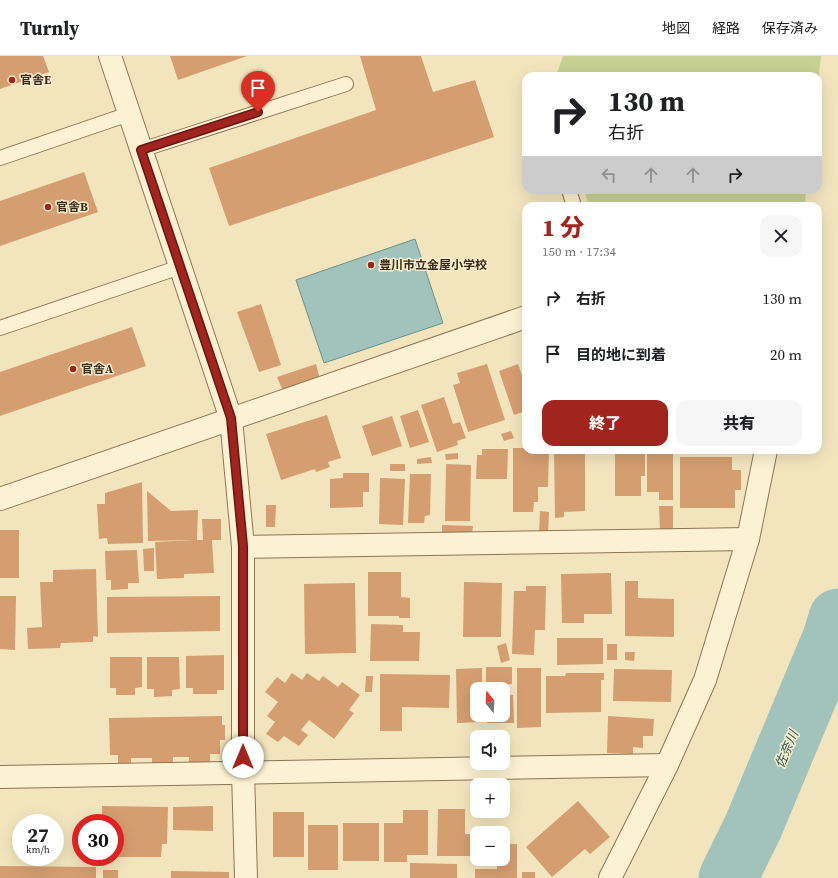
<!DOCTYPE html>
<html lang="ja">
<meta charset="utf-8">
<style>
body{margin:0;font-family:"Source Serif 4","Noto Sans JP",serif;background:#f6f6f6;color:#202124;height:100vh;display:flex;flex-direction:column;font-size:15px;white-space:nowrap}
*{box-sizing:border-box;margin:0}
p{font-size:13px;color:#757577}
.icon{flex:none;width:22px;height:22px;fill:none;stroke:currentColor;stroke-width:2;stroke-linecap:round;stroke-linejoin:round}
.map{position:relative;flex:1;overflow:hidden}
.details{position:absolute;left:522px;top:146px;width:300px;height:252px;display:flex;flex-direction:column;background:#fff;border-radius:12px;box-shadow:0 4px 16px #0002}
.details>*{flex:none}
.hud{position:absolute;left:522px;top:16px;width:300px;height:122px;border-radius:12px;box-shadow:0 4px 16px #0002;background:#fff;color:#202124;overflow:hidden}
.needle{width:26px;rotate:342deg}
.fabs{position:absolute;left:470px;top:626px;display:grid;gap:8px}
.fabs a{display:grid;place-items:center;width:40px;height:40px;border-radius:8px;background:#fff;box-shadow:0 4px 16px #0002;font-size:20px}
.speed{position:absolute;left:12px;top:758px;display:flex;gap:8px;font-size:20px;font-weight:700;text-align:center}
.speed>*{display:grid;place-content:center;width:52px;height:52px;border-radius:50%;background:#fff;box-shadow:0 4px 16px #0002;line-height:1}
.speed small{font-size:10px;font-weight:400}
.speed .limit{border:6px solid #d22;background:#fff;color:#111}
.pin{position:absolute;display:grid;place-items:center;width:34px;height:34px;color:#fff;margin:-41px -17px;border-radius:50% 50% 50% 0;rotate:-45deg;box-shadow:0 0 4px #0007}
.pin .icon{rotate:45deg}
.me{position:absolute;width:44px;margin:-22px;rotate:0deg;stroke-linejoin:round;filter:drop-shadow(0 0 3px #0008)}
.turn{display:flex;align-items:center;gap:14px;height:84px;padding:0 20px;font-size:18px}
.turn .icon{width:52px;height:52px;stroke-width:2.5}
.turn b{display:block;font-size:28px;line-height:34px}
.lanes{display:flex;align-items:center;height:38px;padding:0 20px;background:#0003;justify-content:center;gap:20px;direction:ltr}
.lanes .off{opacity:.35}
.round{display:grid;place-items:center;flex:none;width:42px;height:42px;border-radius:12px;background:#f6f6f6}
.headline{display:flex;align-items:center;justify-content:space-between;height:68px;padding:0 20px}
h1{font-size:24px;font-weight:800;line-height:30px;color:#a1241f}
.action{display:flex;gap:8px;margin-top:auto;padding:8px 20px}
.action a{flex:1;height:46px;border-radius:12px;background:#a1241f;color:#fff;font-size:16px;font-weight:800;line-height:46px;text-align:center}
.action a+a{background:#f6f6f6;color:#202124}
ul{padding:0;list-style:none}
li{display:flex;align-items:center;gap:12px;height:56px;padding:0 20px}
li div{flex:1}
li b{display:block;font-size:15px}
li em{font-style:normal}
header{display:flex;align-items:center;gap:24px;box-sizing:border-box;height:56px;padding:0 20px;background:#fff;border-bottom:1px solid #e0e0e0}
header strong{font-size:19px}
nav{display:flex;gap:22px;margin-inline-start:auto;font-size:14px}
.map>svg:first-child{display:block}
.green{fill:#c7d191}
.water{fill:#a2c3bb;stroke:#689289}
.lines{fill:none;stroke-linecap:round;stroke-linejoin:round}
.river{stroke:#a2c3bb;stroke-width:59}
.building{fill:#d49e70}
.service-casing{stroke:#8c7555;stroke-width:16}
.minor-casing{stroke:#8c7555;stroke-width:24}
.service{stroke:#fcf1d2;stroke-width:14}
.minor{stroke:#fcf1d2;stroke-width:22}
.route-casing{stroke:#691714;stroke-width:10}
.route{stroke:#a1241f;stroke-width:7}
.poi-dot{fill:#a1241f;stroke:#f9eece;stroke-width:1.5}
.labels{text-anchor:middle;stroke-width:3;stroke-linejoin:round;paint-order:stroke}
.poi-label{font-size:12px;font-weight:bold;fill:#3a2b1b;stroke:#f9eece;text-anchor:start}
.water-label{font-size:13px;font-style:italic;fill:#295b5a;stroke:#f9eece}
</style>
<header>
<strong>Turnly</strong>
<nav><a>地図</a><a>経路</a><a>保存済み</a></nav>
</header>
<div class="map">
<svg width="838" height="822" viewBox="0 0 838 822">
<rect width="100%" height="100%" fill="#f2e5be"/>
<g class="green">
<polygon points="563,0 821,0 818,27 818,20 556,20"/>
<polygon points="584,134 806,134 805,147 795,150 589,150"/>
</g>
<polygon class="water" points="415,183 443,267 324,307 296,224"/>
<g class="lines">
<polyline class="river" points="728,822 753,771 832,582 838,562"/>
</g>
<g class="building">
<polygon points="0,0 43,0 49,16 0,33"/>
<polygon points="170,0 247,0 178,24"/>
<polygon points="360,0 421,0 433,36 475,24 494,81 229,170 209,112 376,54"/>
<polygon points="84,116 98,156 0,190 0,145"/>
<polygon points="261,248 281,309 259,316 237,256"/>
<polygon points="132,271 146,310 0,360 0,316"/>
<polygon points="316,308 320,323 283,335 277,321"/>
<polygon points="487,308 505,364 468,376 453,329 460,327 457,317"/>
<polygon points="518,308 523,322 526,321 526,355 514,359 499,315"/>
<polygon points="444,341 453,368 460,366 466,382 457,385 458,389 437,396 421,349"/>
<polygon points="418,354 429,386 410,392 400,360"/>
<polygon points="327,359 341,402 328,406 330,411 316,416 315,413 281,424 266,378"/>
<polygon points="392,360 402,390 372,400 362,370"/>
<polygon points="511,375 514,382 504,385 501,378"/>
<polygon points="513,392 526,392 526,394 549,394 548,431 538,431 538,446 534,446 533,456 513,456"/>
<polygon points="482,393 508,393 507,423 476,423 477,399 482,399"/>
<polygon points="554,394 585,394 585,455 564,456 564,461 555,462"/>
<polygon points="615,394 645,394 645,420 641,420 641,440 615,440"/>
<polygon points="647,394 673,394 673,444 659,444 659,436 647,436"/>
<polygon points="458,397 458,403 446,404 445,398"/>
<polygon points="431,401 432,407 417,408 417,403"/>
<polygon points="680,401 732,401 732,414 741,414 741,434 735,434 735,452 680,452"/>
<rect x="390" y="408" width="15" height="7"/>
<polygon points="446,408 471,409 470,465 445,465"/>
<polygon points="343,417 369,417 369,436 363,436 363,451 330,452 330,423 343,422"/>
<polygon points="410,418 431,418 430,459 425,460 424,467 408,467"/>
<polygon points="380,422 405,423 403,469 379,468"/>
<polygon points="142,426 143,487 108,488 107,482 99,483 97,448 105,448 105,437"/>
<polygon points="147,435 171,455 198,454 197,484 203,484 202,463 221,463 221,484 212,484 214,517 184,518 184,522 157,523 155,486 195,484 148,485"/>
<polygon points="266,449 276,449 275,471 266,471"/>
<polygon points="659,450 673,450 673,476 660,476"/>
<polygon points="540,455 549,456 548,477 539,477"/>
<polygon points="442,469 473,470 472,479 442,478"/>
<rect x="0" y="474" width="19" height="48"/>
<polygon points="154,492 154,515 144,515 143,493"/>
<polygon points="137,494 139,527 128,527 128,533 111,534 111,524 106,524 105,495"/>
<polygon points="96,513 98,581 93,580 93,586 61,587 60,592 28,593 27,572 42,571 40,526 53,526 53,514"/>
<polygon points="368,516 401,516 401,541 410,542 410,562 399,562 399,560 368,560"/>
<polygon points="611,517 612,558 584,558 584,567 562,567 561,518"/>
<polygon points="625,525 638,525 638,542 674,543 674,581 625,580"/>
<polygon points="464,526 502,527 501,581 463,581"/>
<polygon points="355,527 356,597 305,598 304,528"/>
<polygon points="526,530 546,530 545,574 535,574 534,599 512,598 514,535 526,535"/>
<polygon points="0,540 16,540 15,594 0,593"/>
<polygon points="220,540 220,575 107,577 107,541"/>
<polygon points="371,568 403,569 403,576 420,576 419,605 370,605"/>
<polygon points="557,582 603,582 603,608 557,609"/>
<polygon points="506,587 510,604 501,607 497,590"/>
<rect x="607" y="588" width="10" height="16"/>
<polygon points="625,596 635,596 634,605 625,604"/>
<polygon points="224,599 224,634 217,634 217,638 193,638 193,632 186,632 186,600"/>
<polygon points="110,601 142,601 142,631 135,632 135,639 116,639 116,632 110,632"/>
<polygon points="147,601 179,601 180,633 172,634 172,640 154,641 154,633 147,633"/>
<polygon points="486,611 512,611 512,628 505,629 505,639 513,639 514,667 487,667 487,659 503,659 503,633 486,633"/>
<polygon points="482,612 482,633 477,633 477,659 483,659 483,666 457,667 456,613"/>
<polygon points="517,612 541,612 541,671 517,672"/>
<polygon points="614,613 672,614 671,646 613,645"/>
<polygon points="292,617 302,624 307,617 319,625 323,620 338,631 342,626 360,639 349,654 354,657 334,683 309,664 301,674 308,679 299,690 284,680 278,686 266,678 275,666 267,660 278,646 265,636 277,621 285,627"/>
<polygon points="566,617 604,617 604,624 601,624 601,656 546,657 546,620 565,620"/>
<polygon points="380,618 450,619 449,652 402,651 402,675 380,675"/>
<polygon points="366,620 373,620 372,636 365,636"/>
<polygon points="222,660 222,669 225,669 225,684 220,684 220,698 210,698 210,706 189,706 189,701 173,701 173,707 152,707 152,702 131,702 131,707 118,707 118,699 110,699 109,662"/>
<polygon points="608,660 654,663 653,680 643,680 643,692 633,691 633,698 607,697"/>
<polygon points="578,745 610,781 590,798 585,793 552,821 526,791"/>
<polygon points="102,750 168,751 167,788 162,788 161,801 115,801 115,767 102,767"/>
<polygon points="213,750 213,775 173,774 173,751"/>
<polygon points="438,753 465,753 465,778 477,778 477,800 437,800"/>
<polygon points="403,754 428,754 428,799 407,799 407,806 384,806 384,767 403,767"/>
<rect x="273" y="756" width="31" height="45"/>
<rect x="343" y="767" width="36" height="38"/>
<rect x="308" y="769" width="30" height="45"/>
<polygon points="503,788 517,788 517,822 475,822 475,813 497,813 497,803 503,803"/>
<polygon points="410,807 457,808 457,822 410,822"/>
<polygon points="0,810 96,811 96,822 0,822"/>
<rect x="103" y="814" width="15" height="8"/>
<polygon points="171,815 229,816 229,822 171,822"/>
<rect x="522" y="816" width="13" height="6"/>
</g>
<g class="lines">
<defs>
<g id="service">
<polyline points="141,94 346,28"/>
<polyline points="0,102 129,58"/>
<polyline points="569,134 574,150"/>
<polyline points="0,272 180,211"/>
</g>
<g id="minor">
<polyline points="110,0 231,363 243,491 243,716 246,822"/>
<polyline points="0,443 526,261"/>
<polyline points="243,491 748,483"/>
<polyline points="0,721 667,709"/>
<polyline points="610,822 667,709 705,624 748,483 766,394"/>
</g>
</defs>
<use href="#service" class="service-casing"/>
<use href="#minor" class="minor-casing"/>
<use href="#service" class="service"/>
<use href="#minor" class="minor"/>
</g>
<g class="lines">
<defs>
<polyline id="route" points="243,701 243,490 231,362 141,94 258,56"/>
</defs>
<use href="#route" class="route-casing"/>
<use href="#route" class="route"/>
</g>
<g class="poi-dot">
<circle cx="12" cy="24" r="4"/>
<circle cx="48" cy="151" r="4"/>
<circle cx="371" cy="209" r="4"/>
<circle cx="73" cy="313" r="4"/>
</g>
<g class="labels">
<g class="poi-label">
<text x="20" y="28">官舎E</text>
<text x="56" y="155">官舎B</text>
<text x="379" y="213">豊川市立金屋小学校</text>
<text x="81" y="317">官舎A</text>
</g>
<g class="water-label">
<text transform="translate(786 693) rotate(-67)" y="5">佐奈川</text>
</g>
</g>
</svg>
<div class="fabs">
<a><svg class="needle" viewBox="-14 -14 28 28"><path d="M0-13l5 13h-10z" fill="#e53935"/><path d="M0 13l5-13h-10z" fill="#757577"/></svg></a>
<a><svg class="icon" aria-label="sound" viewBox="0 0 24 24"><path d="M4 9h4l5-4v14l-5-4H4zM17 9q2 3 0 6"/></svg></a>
<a>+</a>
<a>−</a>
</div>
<div class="speed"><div>27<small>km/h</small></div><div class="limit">30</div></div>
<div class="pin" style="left:258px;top:56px;background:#d93025"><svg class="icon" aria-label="arrive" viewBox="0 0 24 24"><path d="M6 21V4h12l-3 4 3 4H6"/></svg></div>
<svg class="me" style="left:243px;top:701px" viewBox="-20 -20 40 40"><circle r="19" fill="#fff"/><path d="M0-13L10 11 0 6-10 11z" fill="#a1241f"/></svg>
<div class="hud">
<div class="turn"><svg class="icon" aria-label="right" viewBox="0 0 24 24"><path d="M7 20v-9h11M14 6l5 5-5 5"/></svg><div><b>130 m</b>右折</div></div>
<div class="lanes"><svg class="icon off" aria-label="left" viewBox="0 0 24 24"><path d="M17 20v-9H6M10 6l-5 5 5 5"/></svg><svg class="icon off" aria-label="ahead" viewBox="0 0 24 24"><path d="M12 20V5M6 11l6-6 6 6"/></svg><svg class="icon off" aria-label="ahead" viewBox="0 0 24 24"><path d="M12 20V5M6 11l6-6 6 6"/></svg><svg class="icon" aria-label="right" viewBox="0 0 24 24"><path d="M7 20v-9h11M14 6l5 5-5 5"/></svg></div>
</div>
<section class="details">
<div class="headline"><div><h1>1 分</h1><p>150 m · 17:34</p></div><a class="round"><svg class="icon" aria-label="close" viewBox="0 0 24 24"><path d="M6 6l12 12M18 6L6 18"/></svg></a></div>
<ul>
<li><svg class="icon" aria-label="right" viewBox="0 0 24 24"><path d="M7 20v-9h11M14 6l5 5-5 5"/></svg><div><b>右折</b></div><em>130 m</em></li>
<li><svg class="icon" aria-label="arrive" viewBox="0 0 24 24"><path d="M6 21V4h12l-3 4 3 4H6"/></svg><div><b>目的地に到着</b></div><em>20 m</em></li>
</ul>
<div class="action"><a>終了</a><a>共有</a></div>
</section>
</div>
